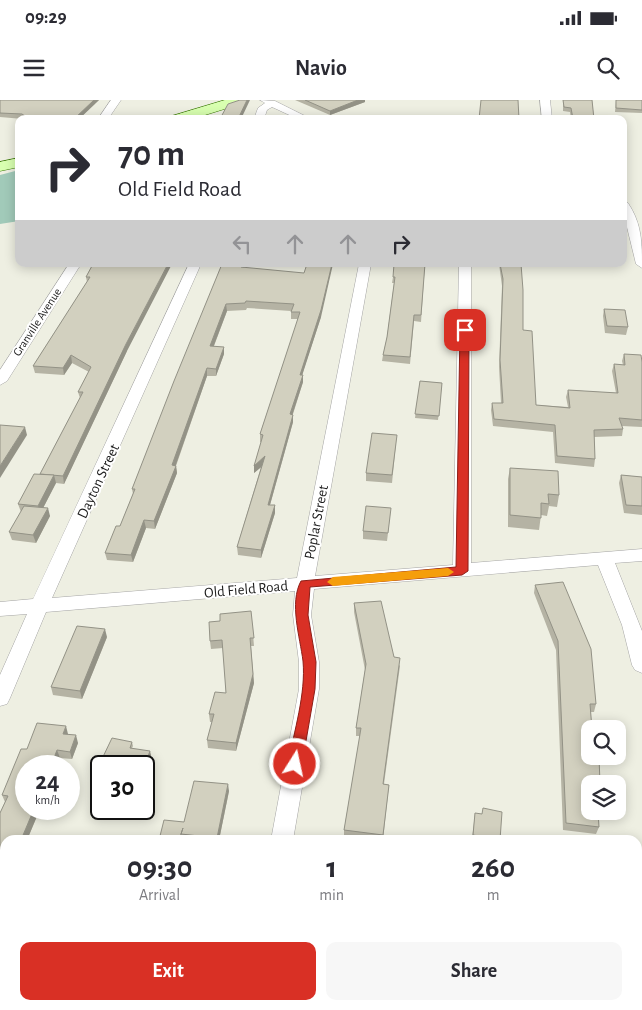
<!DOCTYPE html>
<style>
body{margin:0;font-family:"Alegreya Sans",sans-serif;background:#f7f7f7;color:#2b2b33;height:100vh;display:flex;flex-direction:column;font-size:19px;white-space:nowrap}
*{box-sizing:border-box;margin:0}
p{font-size:16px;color:#7c7c81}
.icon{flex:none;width:28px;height:28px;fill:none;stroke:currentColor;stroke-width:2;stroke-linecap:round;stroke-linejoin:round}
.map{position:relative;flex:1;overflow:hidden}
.drawer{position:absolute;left:0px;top:735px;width:642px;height:175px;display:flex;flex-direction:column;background:#fff;border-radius:15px 15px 0 0;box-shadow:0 2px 12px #0003}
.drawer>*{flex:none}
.guide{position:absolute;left:15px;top:15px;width:612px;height:152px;border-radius:10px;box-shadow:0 2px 12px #0003;background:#fff;color:#2b2b33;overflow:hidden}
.fabs{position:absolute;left:581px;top:620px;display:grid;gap:10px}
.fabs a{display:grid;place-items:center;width:45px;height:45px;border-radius:10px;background:#fff;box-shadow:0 2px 12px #0003;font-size:25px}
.speed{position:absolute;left:15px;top:655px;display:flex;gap:10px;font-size:25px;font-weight:700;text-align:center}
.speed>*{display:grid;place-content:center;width:65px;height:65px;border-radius:50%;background:#fff;box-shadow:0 2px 12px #0003;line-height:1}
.speed small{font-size:12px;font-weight:400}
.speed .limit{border:2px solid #111;border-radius:8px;background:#fff;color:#111}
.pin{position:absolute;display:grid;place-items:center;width:42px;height:42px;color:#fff;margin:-21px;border-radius:10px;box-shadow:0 2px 8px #0006}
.me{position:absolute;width:55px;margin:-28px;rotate:10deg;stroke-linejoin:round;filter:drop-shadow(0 0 4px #0008)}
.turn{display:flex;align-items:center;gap:18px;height:105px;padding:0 20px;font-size:22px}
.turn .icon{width:65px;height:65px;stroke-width:2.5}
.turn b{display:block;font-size:35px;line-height:42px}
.lanes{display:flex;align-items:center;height:48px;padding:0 20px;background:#0003;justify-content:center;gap:25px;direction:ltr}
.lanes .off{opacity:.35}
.eta{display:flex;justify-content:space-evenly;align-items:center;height:85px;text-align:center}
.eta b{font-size:30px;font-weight:700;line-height:35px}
.button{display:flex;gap:10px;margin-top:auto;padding:10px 20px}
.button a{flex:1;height:58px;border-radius:10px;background:#d93025;color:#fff;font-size:20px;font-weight:700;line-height:58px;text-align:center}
.button a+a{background:#f7f7f7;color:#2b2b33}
.status{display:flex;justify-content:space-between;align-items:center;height:35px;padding:0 25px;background:#fff;direction:ltr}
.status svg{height:14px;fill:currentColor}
header{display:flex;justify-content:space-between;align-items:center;height:65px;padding:0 20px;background:#fff;font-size:22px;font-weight:700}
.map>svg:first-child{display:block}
.cemetery{fill:#a1cab9}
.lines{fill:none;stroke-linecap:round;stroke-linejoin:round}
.street-casing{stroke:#a4a4a4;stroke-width:1}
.secondary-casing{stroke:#367800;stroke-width:1}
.street{fill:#fff;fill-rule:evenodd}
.secondary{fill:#d8ffb0;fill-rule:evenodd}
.wall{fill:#b5b3a4}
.shaded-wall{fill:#939286}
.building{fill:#d2d0bf;stroke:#939286}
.route{fill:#d93025;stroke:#8d1f18}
.slow{fill:#f59e0b}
.labels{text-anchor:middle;stroke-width:4;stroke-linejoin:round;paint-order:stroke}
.far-street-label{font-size:12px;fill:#1d1d1d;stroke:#fff}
.street-label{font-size:15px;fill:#1d1d1d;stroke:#fff}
</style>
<div class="status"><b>09:29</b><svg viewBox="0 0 49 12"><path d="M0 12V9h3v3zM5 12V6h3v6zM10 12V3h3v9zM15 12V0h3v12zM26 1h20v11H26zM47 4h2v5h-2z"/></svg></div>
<header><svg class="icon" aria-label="menu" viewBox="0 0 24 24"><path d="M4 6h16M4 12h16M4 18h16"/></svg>Navio<svg class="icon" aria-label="search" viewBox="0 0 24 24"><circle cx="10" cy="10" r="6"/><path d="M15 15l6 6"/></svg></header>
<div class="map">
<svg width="642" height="910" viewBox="0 0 642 910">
<rect width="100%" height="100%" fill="#eeefe2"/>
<polygon class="cemetery" points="19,70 19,121 0,124 0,75"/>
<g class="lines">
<defs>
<g id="street">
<polygon points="111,0 121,0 108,19 98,19"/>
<polygon points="260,0 275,1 311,19 298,19 272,7 267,10 264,19 254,19 258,8 265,3"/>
<polygon points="540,0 550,0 552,19 542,19"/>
<path d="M624,102L628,103C642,124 642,143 642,168L636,164L624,115Z"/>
<polygon points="69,164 81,164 7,281 0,285 0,270"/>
<polygon points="189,164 201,164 52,498 297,478 359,164 371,164 315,476 453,465 459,164 471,164 471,463 642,449 642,461 615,463 642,531 642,573 635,570 632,565 622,525 598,465 314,489 311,515 319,562 319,589 293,740 271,740 299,589 299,562 293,515 295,491 46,512 10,598 7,604 0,606 0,575 27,514 0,516 0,502 33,499"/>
<polygon points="239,905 265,905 264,910 238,910"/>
</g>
<g id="secondary">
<polygon points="225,0 246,0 244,3 192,19 170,19 172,16"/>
<polygon points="19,58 19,67 0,71 0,62"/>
</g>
</defs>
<use href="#street" class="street-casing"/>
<use href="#secondary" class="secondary-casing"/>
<use href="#street" class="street"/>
<use href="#secondary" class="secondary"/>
</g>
<g class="wall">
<polygon points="0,0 99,0 79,19 23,19 0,17"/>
<polygon points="295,0 365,0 365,2 330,15"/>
<polygon points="563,0 592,0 594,19 571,19 570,12 563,11"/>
<polygon points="616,0 642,0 642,13 615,12"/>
<polygon points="93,164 127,251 64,384 56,383 43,408 50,416 36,443 12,440 9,432 21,412 18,404 40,374 80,298 78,292 89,272 72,263 64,275 35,273 33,266 87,182 86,177"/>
<polygon points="222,164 246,164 244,168 321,217 302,275 303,282 293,314 293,322 270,405 275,405 275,413 261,458 238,455 237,447 261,367 254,373 254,366 261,342 260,342 260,334 298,219 291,219 291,211 247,208 246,210 227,211 214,246 224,254 216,276 207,276 176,366 177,373 155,429 146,428 133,462 107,460 105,453 120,426 133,394 132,389"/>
<polygon points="425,164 421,222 414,221 410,264 382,261 383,255 387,237 394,183 392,183 393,177"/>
<polygon points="499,164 521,164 523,230 536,305 568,307 566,297 568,290 616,293 612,271 614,264 623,265 622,261 624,254 642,262 642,327 622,326 623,329 622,336 594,337 595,359 594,367 555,363 553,332 493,326 491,310 492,303 501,303 499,267 502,186"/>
<polygon points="604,209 628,227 626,235 605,233 603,216"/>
<polygon points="420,281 442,283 438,320 415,318"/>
<polygon points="396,343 392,383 366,381 366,373"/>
<polygon points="510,368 559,395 557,407 549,406 547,416 541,415 539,430 508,427 508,379"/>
<polygon points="621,375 642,377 642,415 624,413 619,383"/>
<polygon points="390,416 387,441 363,439 363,431"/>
<polygon points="535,485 596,604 594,612 591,612 590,684 599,727 596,734 563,730 556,550 534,493"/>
<polygon points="354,503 400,566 384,684 389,685 383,740 364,740 344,737 344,730 360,636 356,636 356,628 365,570 354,512"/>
<polygon points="251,511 254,546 251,546 254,583 236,651 208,648 207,640 212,622 210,622 209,614 226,593 223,548 211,549 210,541 220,521"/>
<polygon points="107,537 82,599 53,595 51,587"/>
<polygon points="68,634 68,635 78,643 72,659 60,658 57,666 26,666 26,709 40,709 27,740 5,740 5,795 0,807 0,713 5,702 2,695 27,649"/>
<polygon points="132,642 133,646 132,648 151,655 145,671 144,671 144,666 109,666 102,665 101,661"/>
<polygon points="229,691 219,740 159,740 184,722"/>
<polygon points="475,713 500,740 472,739"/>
<polygon points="328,905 366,905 366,910 338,910 328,908"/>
<polygon points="571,905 620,905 620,910 572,910"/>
</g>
<g class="shaded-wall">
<polygon points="94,0 99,0 79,19 74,19"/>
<polygon points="247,0 250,0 241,19 238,19"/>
<polygon points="358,0 365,0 365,2 330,15 330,11"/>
<polygon points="168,164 172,164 127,251 64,384 63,376 126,244"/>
<polygon points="242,164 246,164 241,174 241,167"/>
<polygon points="332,164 333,164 321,217 300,282 300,275"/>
<polygon points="226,204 227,211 211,253 210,246"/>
<polygon points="224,247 224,254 216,276 216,269"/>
<polygon points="71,255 72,263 64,275 63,268"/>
<polygon points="207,268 207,276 173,373 176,366 177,373 155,429 154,421 172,365"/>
<polygon points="303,275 303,282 290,322 290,314"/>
<polygon points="293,315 293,322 268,412 268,405"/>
<polygon points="25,327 27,335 0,378 0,366"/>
<polygon points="265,356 265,364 254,373 254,366"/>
<polygon points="54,375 56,383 40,414 38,406"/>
<polygon points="275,405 275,413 261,458 261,450"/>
<polygon points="48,408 50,416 36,443 33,435"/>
<polygon points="144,420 146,428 133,462 131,455"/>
<polygon points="105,529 107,537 82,599 80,591"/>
<polygon points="253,574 254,583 236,651 236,643"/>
<polygon points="66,626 68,634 65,642 63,634"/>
<polygon points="76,635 78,643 72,659 70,652"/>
<polygon points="57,650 60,658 57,666 51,666"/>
<polygon points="150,651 151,655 145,671 144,667"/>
<polygon points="228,684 229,691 219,740 217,740 217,738"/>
<polygon points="34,709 40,709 27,740 21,740"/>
<polygon points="5,779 5,795 0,807 0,792"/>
</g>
<g class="building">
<polygon points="0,0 94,0 74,19 29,19 22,14 0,13"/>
<polygon points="240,0 247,0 238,19 212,19 213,16 221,17 228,4"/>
<polygon points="305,0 358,0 330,11"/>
<polygon points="481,0 518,0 519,19 479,19"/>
<polygon points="563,0 592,0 594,19 573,19 571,8 564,7"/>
<polygon points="616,0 642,0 642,10 616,8"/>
<polygon points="93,164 168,164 126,244 63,376 40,374 83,292 78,292 91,267 71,255 63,268 33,266 90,177 86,177"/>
<polygon points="222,164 242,164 241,167 304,173 307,164 332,164 321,210 300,275 303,275 290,314 293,315 268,405 275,405 261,450 237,447 265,356 254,366 263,335 260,334 300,212 291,212 294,204 246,201 245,203 226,204 210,246 224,247 216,269 207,268 172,365 176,366 154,421 144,420 131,455 105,453 116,426 120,426 135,389 132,389 174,281"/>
<polygon points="394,164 425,164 421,215 414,215 410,257 383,255 387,237 395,177 393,177"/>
<polygon points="500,164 521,164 523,190 523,230 532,231 536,305 570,308 568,290 618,293 614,264 625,265 624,254 641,255 642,262 642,320 619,318 623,329 594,330 595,359 557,356 555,325 494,319 492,303 503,303 500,260 503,179"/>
<polygon points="604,209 625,210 628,227 607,226"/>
<polygon points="420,281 442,283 439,316 415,314"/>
<polygon points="0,325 25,327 0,366"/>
<polygon points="372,333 397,335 392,375 366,373"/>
<polygon points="510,368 558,371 559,395 548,394 549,404 541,403 541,418 510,415"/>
<polygon points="34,374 54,375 38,406 18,404"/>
<polygon points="621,375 642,377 642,406 626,405"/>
<polygon points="24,406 48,408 33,435 9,432"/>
<polygon points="366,406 391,408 388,433 363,431"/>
<polygon points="563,482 591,549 596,604 590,604 592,629 590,629 590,656 599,656 600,684 590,684 590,711 598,711 599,727 566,723 558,541 535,485"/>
<polygon points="381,501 394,557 400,558 383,684 389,685 383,735 344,730 361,628 356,628 366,564 354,503"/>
<polygon points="251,511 254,538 250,538 253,574 236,643 207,640 214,614 209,614 215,592 226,593 222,540 210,541 209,522 220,521 220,514"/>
<polygon points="77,526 105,529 80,591 51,587"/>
<polygon points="37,623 66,626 63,634 76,635 70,652 57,650 51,666 26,666 26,709 34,709 21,740 5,740 5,779 0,792 0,713 8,696 2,695 21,649 27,649"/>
<polygon points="112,638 132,642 130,648 150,651 144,667 144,666 137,666 101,661"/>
<polygon points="194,681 228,684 217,738 181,734 183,728 179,740 159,740 164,720 184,722"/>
<polygon points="483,708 502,712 500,740 473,735 475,713 482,714"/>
<polygon points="348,905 366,905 366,908"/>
<rect x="576" y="905" width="44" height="5"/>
</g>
<path class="route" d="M465,228L469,230L468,471L462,475L310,487L308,515L316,562L315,589L302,664L300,668H290L288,664C294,631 306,594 303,561C300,537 289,503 301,481L456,467L460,230Z"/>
<polygon class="slow" points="448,468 454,472 448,476 333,486 327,482 333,477"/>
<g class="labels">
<g class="far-street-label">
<text transform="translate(37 222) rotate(-57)" y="4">Granville Avenue</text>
</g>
<g class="street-label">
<text transform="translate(98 381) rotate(-65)" y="5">Dayton Street</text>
<text transform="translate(316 422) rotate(-79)" y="5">Poplar Street</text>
<text transform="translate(246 489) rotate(-5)" y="5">Old Field Road</text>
</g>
</g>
</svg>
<div class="fabs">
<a><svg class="icon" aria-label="search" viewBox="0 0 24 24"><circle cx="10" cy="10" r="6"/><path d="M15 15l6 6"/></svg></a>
<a><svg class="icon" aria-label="layers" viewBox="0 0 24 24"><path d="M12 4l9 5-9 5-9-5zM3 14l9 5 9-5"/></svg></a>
</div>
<div class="speed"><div>24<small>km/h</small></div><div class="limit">30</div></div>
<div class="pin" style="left:465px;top:230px;background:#d93025"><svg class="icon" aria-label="arrive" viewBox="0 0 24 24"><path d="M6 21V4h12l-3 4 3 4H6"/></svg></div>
<svg class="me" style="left:295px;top:664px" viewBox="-20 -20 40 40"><circle r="17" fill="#d93025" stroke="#fff" stroke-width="3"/><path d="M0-11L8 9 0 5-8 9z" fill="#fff"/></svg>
<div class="guide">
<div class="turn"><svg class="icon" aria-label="right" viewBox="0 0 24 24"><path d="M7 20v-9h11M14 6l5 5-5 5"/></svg><div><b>70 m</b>Old Field Road</div></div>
<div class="lanes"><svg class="icon off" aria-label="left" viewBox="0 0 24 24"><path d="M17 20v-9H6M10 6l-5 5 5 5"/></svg><svg class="icon off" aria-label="ahead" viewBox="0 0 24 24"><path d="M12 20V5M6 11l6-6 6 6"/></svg><svg class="icon off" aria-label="ahead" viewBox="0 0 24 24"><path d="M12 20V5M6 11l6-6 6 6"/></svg><svg class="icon" aria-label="right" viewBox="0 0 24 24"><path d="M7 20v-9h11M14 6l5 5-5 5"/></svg></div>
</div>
<section class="drawer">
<div class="eta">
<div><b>09:30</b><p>Arrival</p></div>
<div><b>1</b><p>min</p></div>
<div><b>260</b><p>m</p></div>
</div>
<div class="button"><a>Exit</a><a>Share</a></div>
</section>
</div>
